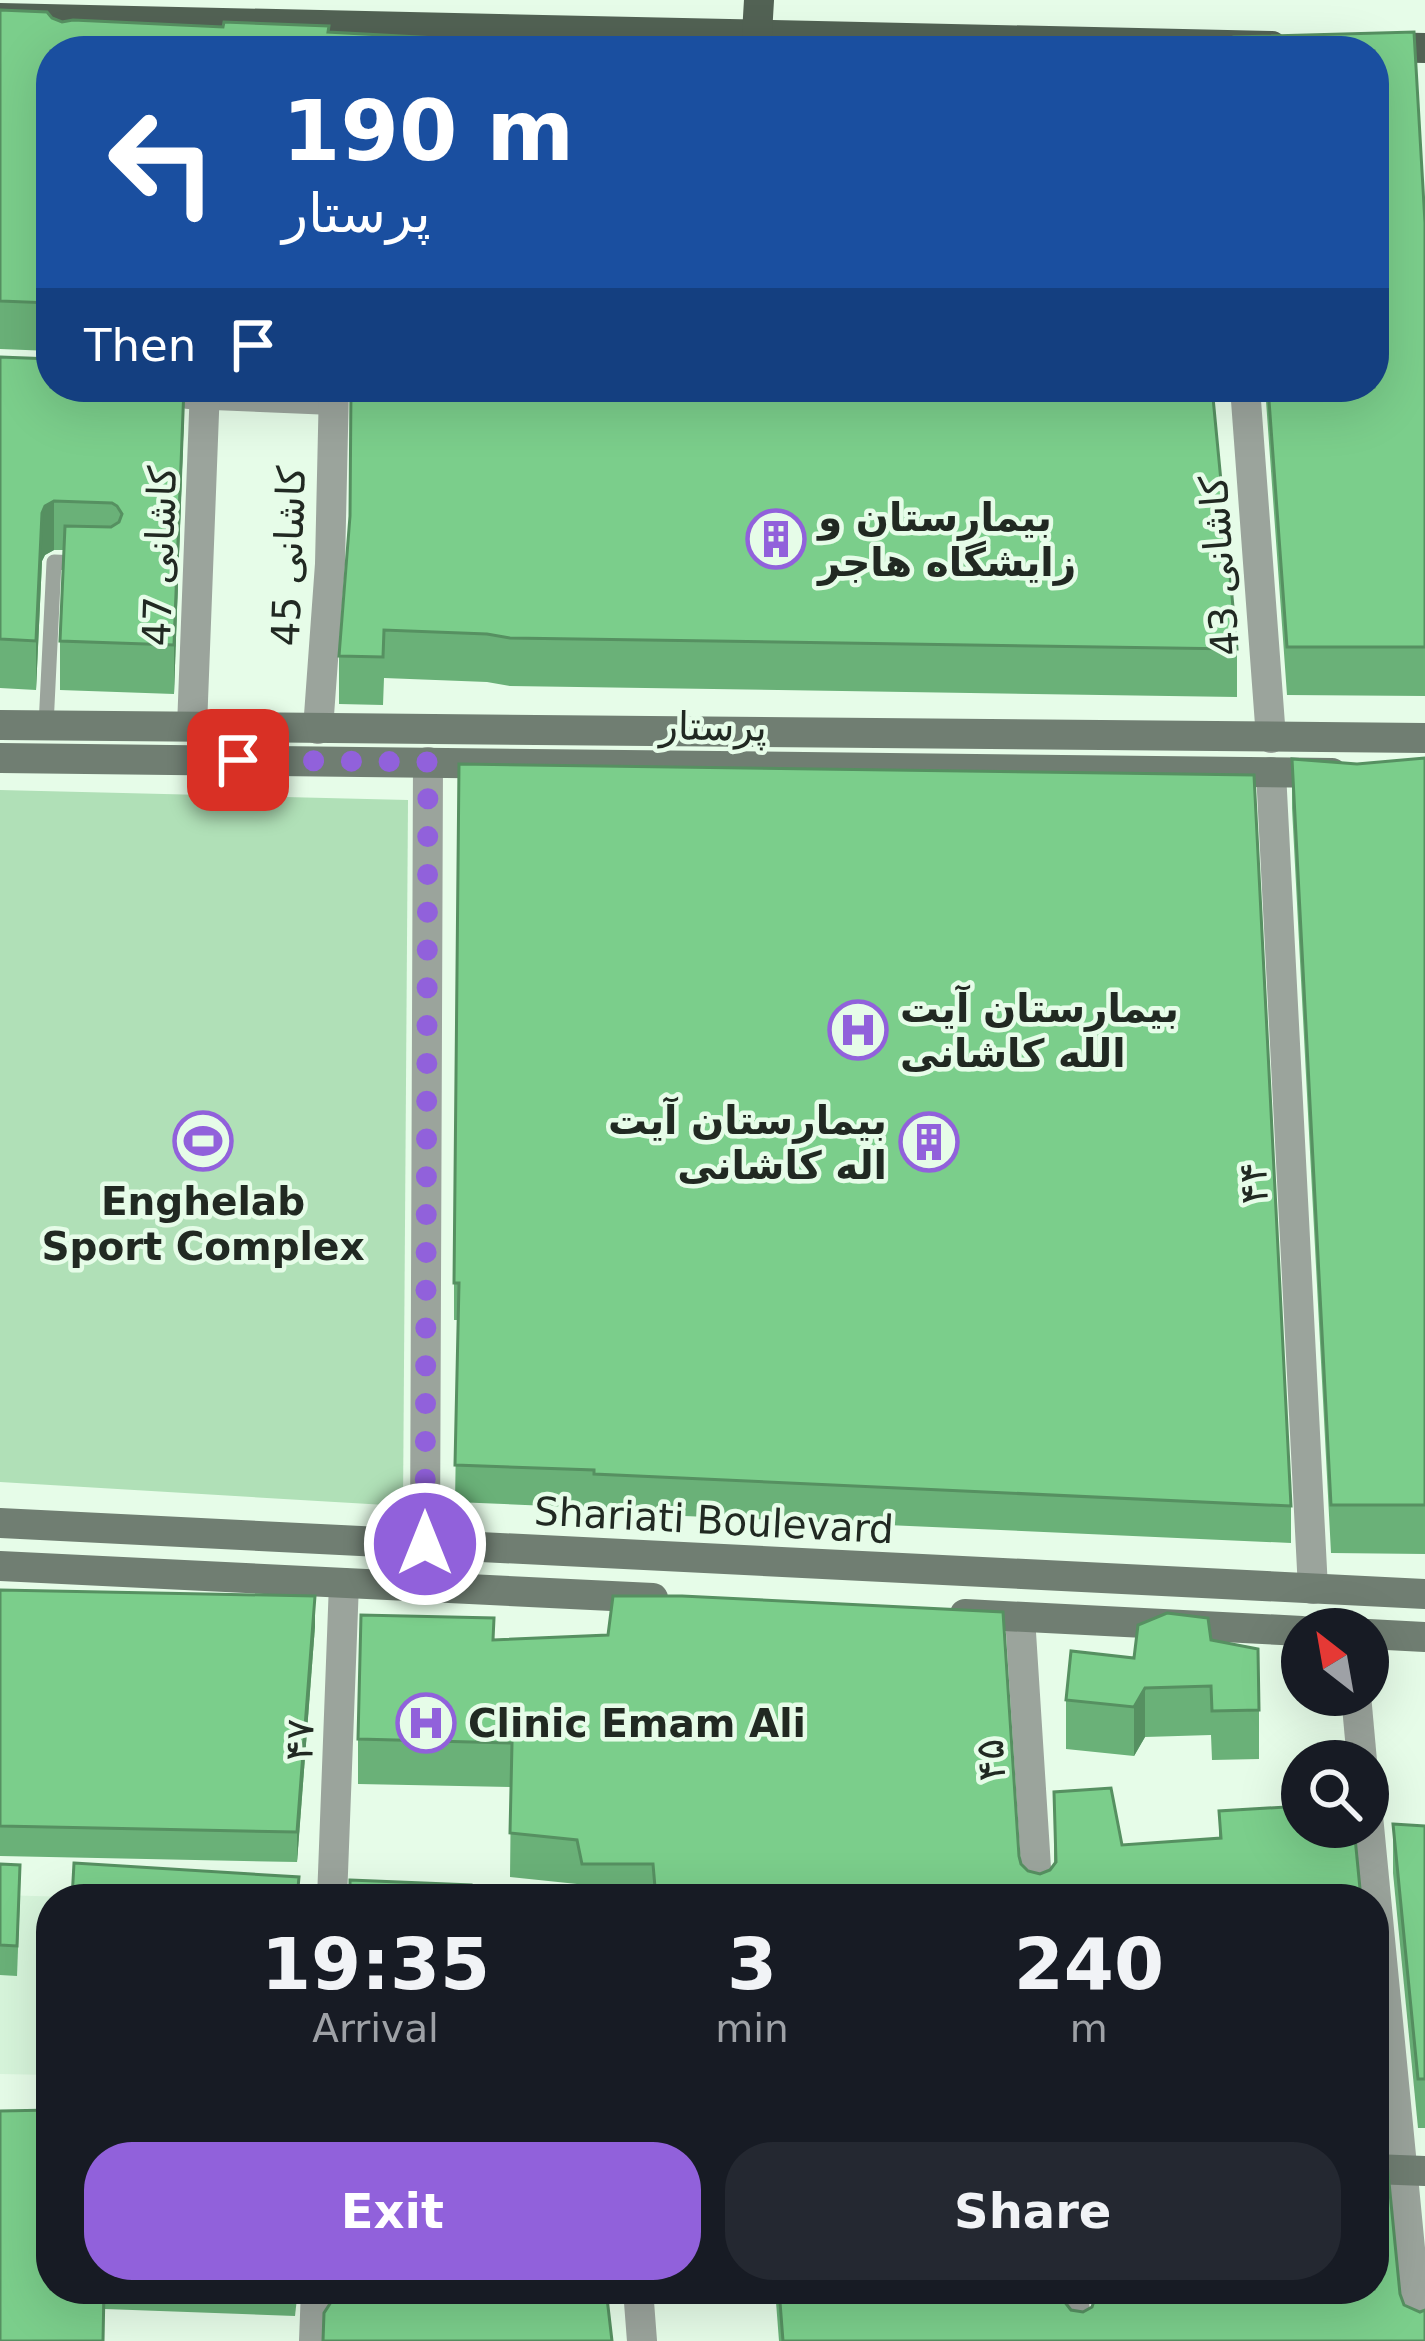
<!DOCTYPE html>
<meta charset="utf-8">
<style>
body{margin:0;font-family:"DejaVu Sans","Noto Naskh Arabic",sans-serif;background:#242831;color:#f1f3f6;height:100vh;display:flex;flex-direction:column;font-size:45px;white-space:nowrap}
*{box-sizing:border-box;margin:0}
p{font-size:39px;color:#9ea1a6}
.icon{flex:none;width:66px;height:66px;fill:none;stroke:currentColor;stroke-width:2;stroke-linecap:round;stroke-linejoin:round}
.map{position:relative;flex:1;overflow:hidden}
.side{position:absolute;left:36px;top:1884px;width:1353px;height:420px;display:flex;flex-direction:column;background:#171b24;border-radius:48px;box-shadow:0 12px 48px #0002}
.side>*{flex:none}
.top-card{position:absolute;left:36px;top:36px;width:1353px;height:366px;border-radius:48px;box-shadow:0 12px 48px #0002;background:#1a4fa0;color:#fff;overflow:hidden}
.needle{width:78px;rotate:329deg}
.fabs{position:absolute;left:1281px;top:1608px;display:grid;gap:24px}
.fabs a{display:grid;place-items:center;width:108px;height:108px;border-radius:50%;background:#171b24;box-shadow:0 12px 48px #0002;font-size:60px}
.pin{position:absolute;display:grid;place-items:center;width:102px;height:102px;color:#fff;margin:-51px;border-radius:24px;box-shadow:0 6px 18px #0006}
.me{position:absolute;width:132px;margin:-66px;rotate:0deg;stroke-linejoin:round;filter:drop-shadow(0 0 9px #0008)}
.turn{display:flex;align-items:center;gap:42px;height:252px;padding:0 48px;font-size:54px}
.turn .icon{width:156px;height:156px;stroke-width:2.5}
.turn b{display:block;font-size:84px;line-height:102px}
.then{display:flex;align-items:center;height:114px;padding:0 48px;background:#0003;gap:24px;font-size:45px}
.eta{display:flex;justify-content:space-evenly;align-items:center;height:204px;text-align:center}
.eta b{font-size:72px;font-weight:700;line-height:84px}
.button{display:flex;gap:24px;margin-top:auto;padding:24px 48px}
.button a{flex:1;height:138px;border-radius:48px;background:#9161db;color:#fff;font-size:48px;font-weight:700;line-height:138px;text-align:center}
.button a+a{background:#242831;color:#f1f3f6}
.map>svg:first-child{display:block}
.built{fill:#d7f5db}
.green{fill:#b0e0b7}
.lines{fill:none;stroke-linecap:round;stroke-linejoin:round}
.lane{stroke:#9ba49c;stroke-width:15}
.street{stroke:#9ba49c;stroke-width:30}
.secondary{stroke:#707e72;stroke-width:30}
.primary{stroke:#526254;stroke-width:30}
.wall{fill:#6ab178}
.shaded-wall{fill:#569061}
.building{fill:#7bce8b;stroke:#569061;stroke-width:3}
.route{stroke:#9161db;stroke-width:21;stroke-dasharray:0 37.8}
.labels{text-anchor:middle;stroke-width:9;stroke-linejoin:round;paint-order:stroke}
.poi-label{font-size:39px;font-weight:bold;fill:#212922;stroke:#e6fce8;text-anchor:start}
.street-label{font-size:39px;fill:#212922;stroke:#e6fce8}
</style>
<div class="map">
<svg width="1425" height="2341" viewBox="0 0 1425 2341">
<rect width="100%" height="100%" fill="#e6fce8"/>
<polygon class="built" points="0,1895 69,1897 51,1899 51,2075 0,2074"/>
<polygon class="green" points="0,790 408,800 403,1506 0,1482"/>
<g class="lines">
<polyline class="lane" points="46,726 54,562 79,563"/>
<g class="street">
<polyline points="1245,387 1271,738"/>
<polyline points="189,394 333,400"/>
<polyline points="192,727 205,387"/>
<polyline points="318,729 330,564 334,387"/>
<polyline points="1271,772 1313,1589"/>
<polyline points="425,1544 428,762"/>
<polyline points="1020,1617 1038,1899"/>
<polyline points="1356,1695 1362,1761"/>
<polyline points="1368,1816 1419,2341"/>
<polyline points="332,1899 344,1583"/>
<polyline points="638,2289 642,2341"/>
<polyline points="1072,2289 1079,2341"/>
<polyline points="314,2341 316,2289"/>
</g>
<g class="secondary">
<polyline points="0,725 1425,738"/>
<polyline points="0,758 1332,773"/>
<polyline points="0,1523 1425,1594"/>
<polyline points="0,1566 653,1598"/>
<polyline points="965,1614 1302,1631"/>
<polyline points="1368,1634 1425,1637"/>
<polyline points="1374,2169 1425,2171"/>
</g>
<g class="primary">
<polyline points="0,18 1272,46"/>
<polyline points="757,34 759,0"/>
<polyline points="1374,47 1425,48"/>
</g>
</g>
<g class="wall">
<polygon points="0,10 52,18 62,22 329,32 492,41 51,51 51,351 0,349"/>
<polygon points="1414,32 1425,223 1425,696 1287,695 1265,387 1374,387 1374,51 1234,51 1234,37"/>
<polygon points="0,357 184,413 174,694 60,690 60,641 64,550 54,550 45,555 42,561 36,690 0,688"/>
<polygon points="350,516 1237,649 1237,697 510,686 487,682 384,678 383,705 339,704 339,656"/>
<polygon points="1425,758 1425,1554 1331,1553 1292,808 1292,759 1357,764"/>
<polygon points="459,764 1291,1506 1291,1543 594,1512 594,1508 455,1502 458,1320 454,1320 454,1283"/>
<polygon points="0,1590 315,1626 297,1862 0,1856"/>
<polygon points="494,1640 1019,1856 1021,1864 1028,1871 1040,1874 1050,1870 1054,1864 1054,1792 1122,1845 1219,1838 1219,1811 1361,1899 580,1899 577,1884 510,1877 511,1787 358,1784 358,1739"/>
<polygon points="1211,1640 1259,1710 1259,1759 1212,1760 1211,1735 1145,1737 1134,1756 1066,1749 1066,1700 1134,1658"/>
<polygon points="1393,1824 1425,1826 1425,2128 1418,2128 1393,1873"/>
<polygon points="0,1864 20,1895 17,1976 0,1975"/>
<polygon points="1374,2035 1378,2076 1378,2120 1374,2120"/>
<polygon points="51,2289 298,2289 295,2316 105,2309"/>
<polygon points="775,2289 1059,2289 1060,2296 1071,2310 1083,2312 1092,2307 1093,2303 1092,2289 1374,2289 1400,2294 1404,2305 1420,2312 1425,2341 779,2341"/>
</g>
<g class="shaded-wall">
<polygon points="184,387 184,413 174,694 174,645"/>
<polygon points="54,501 54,550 45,555 42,561 36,690 36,641 42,513 45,506"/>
<polygon points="315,1596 315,1626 297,1862 297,1832"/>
<polygon points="1145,1688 1145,1737 1134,1756 1134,1707"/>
</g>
<g class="building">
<polygon points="0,10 47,12 52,18 62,22 73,20 223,27 224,22 329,26 328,32 492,41 611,44 805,41 940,46 940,51 51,51 51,303 0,301"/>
<polygon points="1414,32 1425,223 1425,647 1287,647 1268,387 1374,387 1374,51 1235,51 1234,37"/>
<polygon points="0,357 51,359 51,387 184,387 174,645 60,641 65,526 111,527 119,522 122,514 117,506 112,503 54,501 45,506 42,513 36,641 0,639"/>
<polygon points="351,387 1212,387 1237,649 510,638 487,634 384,630 383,657 339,656 350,516"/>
<polygon points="1425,758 1425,1505 1331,1505 1292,759 1357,764"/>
<polygon points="459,764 1254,775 1291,1506 594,1474 594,1470 455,1465 459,1283 454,1283"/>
<polygon points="0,1590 315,1596 297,1832 0,1826"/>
<polygon points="613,1596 682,1596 1003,1612 1019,1856 1021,1864 1028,1871 1040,1874 1050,1870 1056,1862 1054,1792 1111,1788 1122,1845 1221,1838 1219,1811 1302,1806 1302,1827 1354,1827 1361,1899 656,1899 653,1864 582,1864 577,1840 510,1833 512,1743 358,1739 361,1615 494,1618 493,1640 608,1635"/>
<polygon points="1167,1613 1208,1618 1211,1640 1258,1649 1259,1710 1212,1711 1211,1686 1145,1688 1134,1707 1066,1700 1071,1651 1134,1658 1138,1625"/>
<polygon points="1393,1824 1425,1826 1425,2079 1418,2079"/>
<polygon points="74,1863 299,1877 297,1899 72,1899"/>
<polygon points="0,1864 20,1865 17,1946 0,1945"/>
<polygon points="350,1880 471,1885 470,1899 350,1899"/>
<polygon points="1374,2035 1378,2076 1374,2076"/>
<polygon points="51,2110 51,2289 104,2289 103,2341 0,2341 0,2111"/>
<polygon points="1374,2142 1385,2142 1400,2294 1404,2305 1420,2312 1425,2310 1425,2341 783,2341 779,2289 1059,2289 1060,2296 1071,2310 1083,2312 1092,2307 1098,2289 1374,2289"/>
<polygon points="334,2289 606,2289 612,2341 323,2341 324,2313 333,2299"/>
</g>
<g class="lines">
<polyline class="route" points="238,760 428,762 425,1544"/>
</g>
<defs>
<symbol id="building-ring" viewBox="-11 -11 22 22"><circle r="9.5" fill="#e6fce8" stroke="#9161db" stroke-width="1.5"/><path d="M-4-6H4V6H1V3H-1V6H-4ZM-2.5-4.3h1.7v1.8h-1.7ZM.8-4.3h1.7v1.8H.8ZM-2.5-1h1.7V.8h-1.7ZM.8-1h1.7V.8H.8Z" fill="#9161db"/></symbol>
<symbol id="hospital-ring" viewBox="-11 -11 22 22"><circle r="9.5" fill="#e6fce8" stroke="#9161db" stroke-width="1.5"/><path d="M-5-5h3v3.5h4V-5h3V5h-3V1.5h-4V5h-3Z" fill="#9161db"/></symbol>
<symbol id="stadium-ring" viewBox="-11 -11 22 22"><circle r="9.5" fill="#e6fce8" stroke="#9161db" stroke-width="1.5"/><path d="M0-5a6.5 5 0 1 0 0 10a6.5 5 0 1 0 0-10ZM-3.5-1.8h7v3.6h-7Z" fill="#9161db"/></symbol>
</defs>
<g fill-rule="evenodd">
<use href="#building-ring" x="743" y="506" width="66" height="66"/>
<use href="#hospital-ring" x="825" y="997" width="66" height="66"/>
<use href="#stadium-ring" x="170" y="1108" width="66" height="66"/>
<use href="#building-ring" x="896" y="1109" width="66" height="66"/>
<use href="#hospital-ring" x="393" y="1690" width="66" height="66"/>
</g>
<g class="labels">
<g class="poi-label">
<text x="818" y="531">بیمارستان و<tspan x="818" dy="45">زایشگاه هاجر</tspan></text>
<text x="900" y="1022">بیمارستان آیت<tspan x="900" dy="45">الله کاشانی</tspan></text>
<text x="887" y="1134" text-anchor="end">بیمارستان آیت<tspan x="887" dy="45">اله کاشانی</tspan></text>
<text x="203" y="1215" text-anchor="middle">Enghelab<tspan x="203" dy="45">Sport Complex</tspan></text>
<text x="468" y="1737">Clinic Emam Ali</text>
</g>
<g class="street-label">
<text transform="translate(159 556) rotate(-88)" y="14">کاشانی 47</text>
<text transform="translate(288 556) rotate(-88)" y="14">کاشانی 45</text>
<text transform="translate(1219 566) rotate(-94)" y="14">کاشانی 43</text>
<text transform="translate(713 726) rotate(1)" y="14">پرستار</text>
<text transform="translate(1253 1183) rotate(-93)" y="14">۴۴</text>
<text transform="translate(714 1520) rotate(3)" y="14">Shariati Boulevard</text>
<text transform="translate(299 1740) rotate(-88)" y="14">۴۷</text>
<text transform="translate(990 1760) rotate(-94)" y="14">۴۵</text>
</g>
</g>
</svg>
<div class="fabs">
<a><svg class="needle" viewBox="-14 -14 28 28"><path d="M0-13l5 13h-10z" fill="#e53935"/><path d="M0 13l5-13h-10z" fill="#9ea1a6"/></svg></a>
<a><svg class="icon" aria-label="search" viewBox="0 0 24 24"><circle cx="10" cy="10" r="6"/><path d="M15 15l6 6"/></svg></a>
</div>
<div class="pin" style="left:238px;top:760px;background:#d93025"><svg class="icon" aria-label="arrive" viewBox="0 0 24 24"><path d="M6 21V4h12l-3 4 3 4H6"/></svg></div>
<svg class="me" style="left:425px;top:1544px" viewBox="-20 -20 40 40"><circle r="17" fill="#9161db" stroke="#fff" stroke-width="3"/><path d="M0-11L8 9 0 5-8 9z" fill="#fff"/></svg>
<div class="top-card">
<div class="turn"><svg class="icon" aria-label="left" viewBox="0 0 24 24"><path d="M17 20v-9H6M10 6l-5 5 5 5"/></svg><div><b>190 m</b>پرستار</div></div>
<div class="then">Then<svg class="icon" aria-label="arrive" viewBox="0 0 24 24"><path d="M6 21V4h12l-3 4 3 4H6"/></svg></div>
</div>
<section class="side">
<div class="eta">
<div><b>19:35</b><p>Arrival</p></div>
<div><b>3</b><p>min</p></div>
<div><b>240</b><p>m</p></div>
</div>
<div class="button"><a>Exit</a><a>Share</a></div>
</section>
</div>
